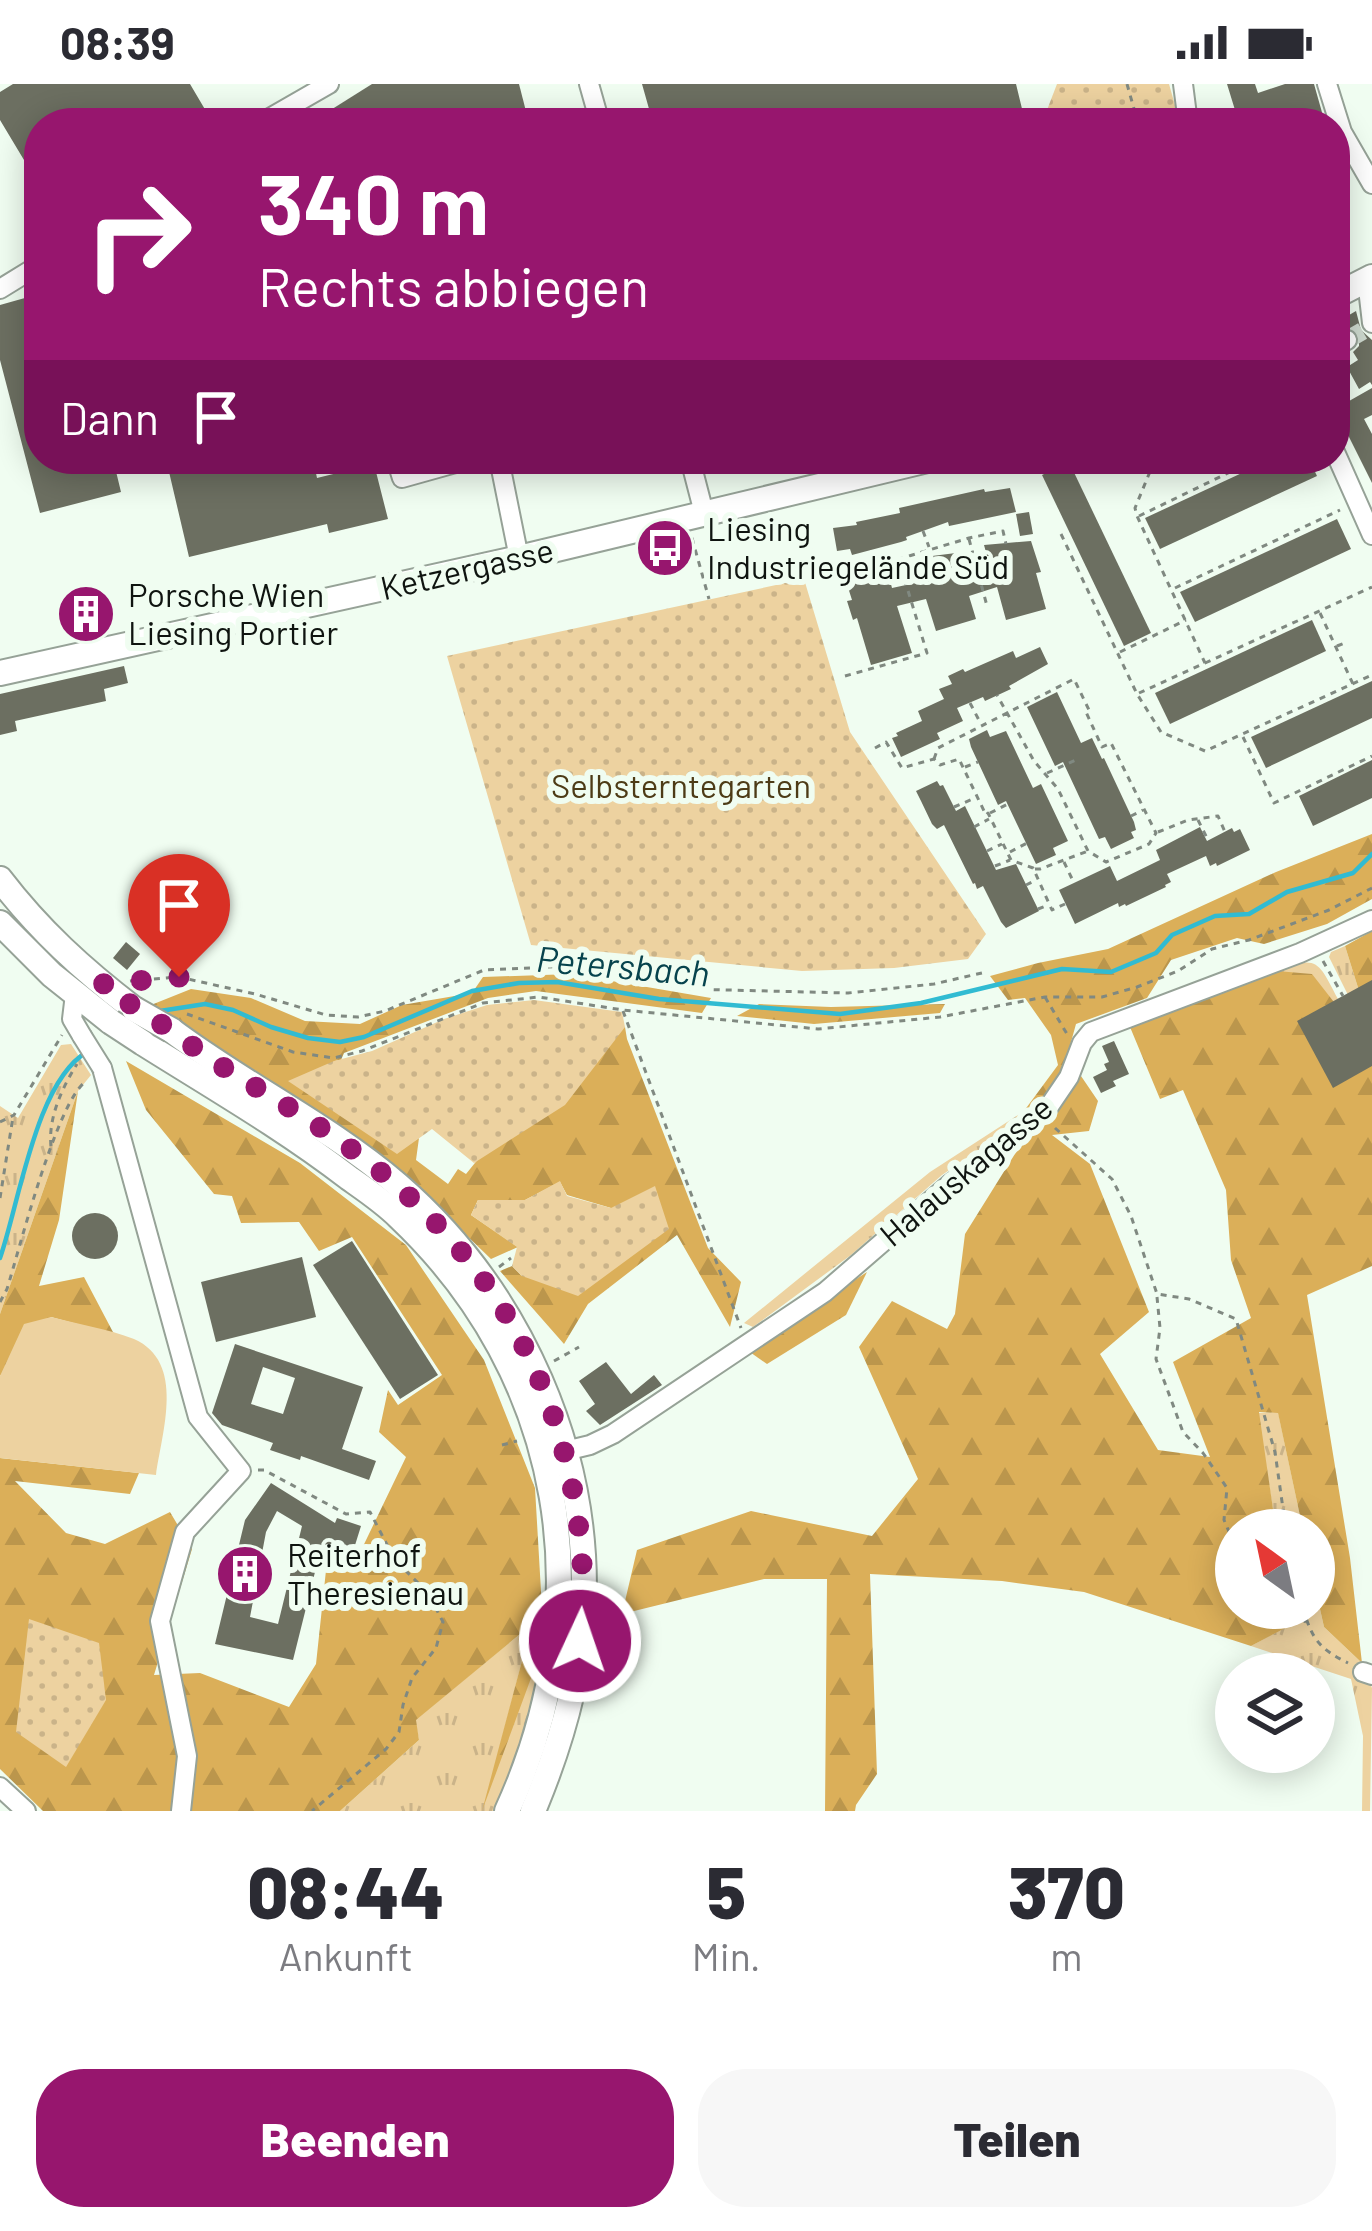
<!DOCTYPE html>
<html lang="de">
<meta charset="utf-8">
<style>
body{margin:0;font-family:Barlow,sans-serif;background:#f7f7f7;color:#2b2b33;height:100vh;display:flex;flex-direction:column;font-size:45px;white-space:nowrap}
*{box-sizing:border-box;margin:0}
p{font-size:39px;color:#7c7c81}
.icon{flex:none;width:66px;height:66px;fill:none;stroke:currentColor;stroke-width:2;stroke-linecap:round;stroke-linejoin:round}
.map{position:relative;height:1727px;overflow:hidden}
.sheet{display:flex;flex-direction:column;background:#fff;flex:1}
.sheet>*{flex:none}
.banner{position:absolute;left:24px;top:24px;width:1326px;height:366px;border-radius:48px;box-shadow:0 6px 30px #0003;background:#97166e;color:#fff;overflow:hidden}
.needle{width:78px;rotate:327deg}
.buttons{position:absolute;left:1215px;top:1425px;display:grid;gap:24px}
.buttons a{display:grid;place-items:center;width:120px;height:120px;border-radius:50%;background:#fff;box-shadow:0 6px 30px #0003;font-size:60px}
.pin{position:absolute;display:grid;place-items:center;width:102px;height:102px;color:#fff;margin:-123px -51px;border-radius:50% 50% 50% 0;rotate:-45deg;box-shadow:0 0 12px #0007}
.pin .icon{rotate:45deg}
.me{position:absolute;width:132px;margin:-66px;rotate:3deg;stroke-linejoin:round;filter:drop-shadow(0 0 9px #0008)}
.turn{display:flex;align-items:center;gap:42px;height:252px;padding:0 36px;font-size:54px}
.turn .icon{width:156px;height:156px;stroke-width:2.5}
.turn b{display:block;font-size:84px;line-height:102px}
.then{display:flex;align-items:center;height:114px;padding:0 36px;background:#0003;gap:24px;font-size:45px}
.eta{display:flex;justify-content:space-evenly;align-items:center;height:204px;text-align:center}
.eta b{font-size:72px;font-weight:800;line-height:84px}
.primary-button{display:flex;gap:24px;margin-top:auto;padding:24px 36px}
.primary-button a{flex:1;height:138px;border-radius:48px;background:#97166e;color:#fff;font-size:48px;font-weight:800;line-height:138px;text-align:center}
.primary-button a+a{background:#f7f7f7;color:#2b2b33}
.status{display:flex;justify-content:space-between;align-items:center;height:84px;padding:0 60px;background:#fff;direction:ltr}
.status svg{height:33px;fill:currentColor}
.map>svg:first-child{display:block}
.grass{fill:url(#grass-tufts)}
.forest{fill:url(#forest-firs)}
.park{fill:url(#park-dots)}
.pitch{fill:#edd2a0}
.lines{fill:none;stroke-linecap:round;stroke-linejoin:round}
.stream{stroke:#31bbd2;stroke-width:4.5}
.building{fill:#6c6f61;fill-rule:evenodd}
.minor-tunnel{stroke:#cedacf;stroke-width:18;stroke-dasharray:18 9;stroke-linecap:butt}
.minor-casing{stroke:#96a297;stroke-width:22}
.major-casing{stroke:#96a297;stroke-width:28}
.path{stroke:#808981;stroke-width:3;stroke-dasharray:6 6;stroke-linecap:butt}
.minor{stroke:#fff;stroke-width:18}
.major{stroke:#fff;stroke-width:24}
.minor-bridge-casing{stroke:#96a297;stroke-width:22;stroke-linecap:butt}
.major-bridge-casing{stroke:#96a297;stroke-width:28;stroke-linecap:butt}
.minor-bridge{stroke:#fff;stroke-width:18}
.major-bridge{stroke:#fff;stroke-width:24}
.route{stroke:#97166e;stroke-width:21;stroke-dasharray:0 37.8}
.labels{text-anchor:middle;stroke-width:12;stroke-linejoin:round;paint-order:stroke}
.poi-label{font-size:33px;fill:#0f1410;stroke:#f0fdf1;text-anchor:start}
.street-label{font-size:33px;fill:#0f1410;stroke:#f0fdf1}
.park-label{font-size:33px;fill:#4d3b16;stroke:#f0fdf1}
.water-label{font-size:36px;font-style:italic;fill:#07434d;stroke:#f0fdf1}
</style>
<div class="status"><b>08:39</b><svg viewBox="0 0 49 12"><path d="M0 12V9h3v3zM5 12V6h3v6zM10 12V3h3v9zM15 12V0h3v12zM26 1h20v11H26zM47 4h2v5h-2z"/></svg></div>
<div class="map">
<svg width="1372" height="1727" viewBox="0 0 1372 1727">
<defs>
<pattern id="grass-tufts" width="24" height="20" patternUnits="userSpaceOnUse" patternTransform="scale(3)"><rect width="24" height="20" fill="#edd2a0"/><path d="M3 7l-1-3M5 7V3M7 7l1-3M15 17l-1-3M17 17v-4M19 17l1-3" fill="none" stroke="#cab389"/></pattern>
<pattern id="forest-firs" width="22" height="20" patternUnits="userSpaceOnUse" patternTransform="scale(3)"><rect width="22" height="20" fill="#dbaf59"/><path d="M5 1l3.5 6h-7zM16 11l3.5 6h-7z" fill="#bb964c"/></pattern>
<pattern id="park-dots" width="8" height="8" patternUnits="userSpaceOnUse" patternTransform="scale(3)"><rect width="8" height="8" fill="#edd2a0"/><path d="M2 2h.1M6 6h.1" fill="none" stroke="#cab389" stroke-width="1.8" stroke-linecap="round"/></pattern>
</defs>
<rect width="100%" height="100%" fill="#f0fdf1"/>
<g class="grass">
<path d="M1345,862L1360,910L1338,923L1277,887C1319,869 1319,880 1338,915L1348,911L1329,873L1331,868Z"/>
<polygon points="71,960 91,991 78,1007 0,1230 0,1022 18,1034 61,961"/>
<polygon points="1043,1022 942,1091 851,1171 753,1243 744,1239 930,1088 1024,1027"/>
<polygon points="1278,1328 1303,1446 1276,1446 1258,1329"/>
<polygon points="1314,1498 1324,1543 1362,1579 1372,1604 1370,1727 1362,1727 1363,1652 1351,1595 1251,1562 1290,1541 1288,1524 1314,1524"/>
<polygon points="525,1546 527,1558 490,1700 544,1559 524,1657 495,1727 340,1727 419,1656 415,1636"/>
</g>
<g class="forest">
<polygon points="1372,750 1372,815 1327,840 1264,860 1237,854 1171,876 1147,914 1076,940 1063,987 1043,1022 1024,1027 1058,981 1051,951 1025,914 1008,916 990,892 1038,879 1108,865 1276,788"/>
<polygon points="1372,847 1372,1182 1307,1211 1350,1474 1362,1579 1324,1543 1314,1498 1314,1446 1303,1446 1278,1329 1259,1328 1276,1446 1236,1446 1236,1524 1288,1524 1291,1541 1251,1562 1084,1508 1002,1497 870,1490 877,1690 856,1721 855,1727 825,1727 827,1495 764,1495 622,1530 637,1466 751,1427 872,1452 918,1395 859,1263 892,1217 947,1245 955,1230 965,1150 1023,1057 1053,1029 1081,992 1098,1017 1089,1047 1052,1051 1090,1080 1149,1228 1100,1270 1158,1366 1210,1373 1173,1278 1251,1234 1231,1176 1226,1106 1183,1006 1160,1015 1130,943 1277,887 1312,890 1337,922 1360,910 1345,862"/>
<polygon points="571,890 711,914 702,929 536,907 488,914 344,969 341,976 335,977 406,1062 419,1054 416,1076 448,1100 458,1085 466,1090 574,957 625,943 627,955 708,1164 741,1198 730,1243 677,1151 588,1220 564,1260 500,1187 512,1182 522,1192 611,1124 567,1111 560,1098 525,1116 478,1116 471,1131 518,1163 491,1175 401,1088 341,1043 151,921 191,905 251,914 305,937 360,940 402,921 472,909 483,893"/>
<polygon points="759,920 831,923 945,920 940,929 814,940 737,932"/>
<polygon points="126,977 300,1079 406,1161 484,1276 535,1404 544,1559 482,1727 527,1558 525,1546 416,1636 419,1656 340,1727 43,1727 0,1685 0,1374 139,1389 130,1410 15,1397 66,1449 105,1460 170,1428 192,1465 154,1591 200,1589 289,1623 316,1580 327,1477 355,1479 406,1373 379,1348 388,1306 398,1321 442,1291 352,1153 319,1167 299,1138 241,1139 232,1112 214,1110 146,1026"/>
<polygon points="78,1007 59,1136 39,1202 84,1193 114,1250 51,1233 0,1292 0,1230"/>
<polygon points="867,1188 846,1231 767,1280 747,1266"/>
</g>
<g class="park">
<polygon points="1057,0 1169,0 1180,39 1042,39"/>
<polygon points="804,495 850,648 986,850 968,875 894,884 802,887 531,861 447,572"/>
<polygon points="534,916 622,928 625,943 565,1021 474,1079 432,1045 397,1070 288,997 334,977 372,967 444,935 487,921"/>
<polygon points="560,1097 567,1112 611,1124 655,1102 669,1145 578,1212 522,1192 512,1182 517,1163 471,1131 478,1116 525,1116"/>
<polygon points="29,1535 99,1559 106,1616 66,1683 16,1648"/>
</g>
<path class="pitch" d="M51,1233C78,1240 108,1245 134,1255C186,1278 162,1348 156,1391L0,1374V1292L24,1240Z"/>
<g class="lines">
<g class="stream">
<polyline points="160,927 205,920 233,926 271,943 308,954 340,958 364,953 472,907 519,899 557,898 659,915 840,930 921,919 1062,885 1111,888 1156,869 1172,851 1215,832 1249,830 1287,808 1353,789 1372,770"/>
<path d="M0,1174C19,1120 36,997 87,968"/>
</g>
</g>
<g class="building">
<polygon points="13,0 190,0 213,39 39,39 39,101 0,36 0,8"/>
<polygon points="372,0 519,0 529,39 310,39"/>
<polygon points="642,0 1016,0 1024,33 1014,36 1014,39 653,39"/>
<polygon points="1227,0 1255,0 1258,9 1285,0 1314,0 1325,39 1239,39"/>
<polygon points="39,210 39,375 113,375 121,408 40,429 0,276 0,221"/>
<polygon points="1356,227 1361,246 1372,256 1372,301 1370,298 1359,305 1347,283 1358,276 1353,268 1359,262 1359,250 1353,244 1340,244 1337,238"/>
<polygon points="1372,304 1372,331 1364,335 1372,350 1372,399 1335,325"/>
<polygon points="166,375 313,375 317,394 374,380 388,435 329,449 327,440 189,473"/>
<polygon points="1272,375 1309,375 1317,392 1160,465 1145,434"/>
<polygon points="1069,378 1151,549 1124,562 1042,391"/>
<polygon points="1010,404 1016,428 949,442 948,438 906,453 907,456 901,458 852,471 850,465 837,467 833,444 857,441 856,438 900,429 899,424 984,405 985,408"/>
<polygon points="1029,428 1033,450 1020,452 1016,430"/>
<polygon points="1337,435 1351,465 1195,538 1180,508"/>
<polygon points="1031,457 1041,488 1036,489 1046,525 1006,536 997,503 969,512 976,535 936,547 926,515 897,522 912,569 871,581 857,534 853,536 847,517 852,516 845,494 888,489 892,504 906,501 920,496 916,483 934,477 932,472 956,469 961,485 987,472 984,461"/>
<polygon points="1312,536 1326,567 1170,640 1155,609"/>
<polygon points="1040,563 1048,580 1009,602 1011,605 985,617 983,613 957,624 963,637 937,649 940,655 901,673 892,654 898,652 896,649 922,637 918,627 944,615 939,605 952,600 948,592 963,585 965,588 1013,567 1016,574"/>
<polygon points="124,582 128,599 104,605 106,617 15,637 17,647 0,651 0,610"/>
<polygon points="1372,597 1372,634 1266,684 1251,653"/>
<polygon points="1057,608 1081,659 1092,654 1102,675 1104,674 1134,738 1136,746 1131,748 1134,754 1111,765 1105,753 1099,755 1063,678 1055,682 1027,623"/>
<polygon points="987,646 990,653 1006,647 1033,704 1041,700 1068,757 1053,764 1056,771 1036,780 1006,717 998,721 971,663 969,655"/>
<polygon points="1372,676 1372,714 1313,742 1299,712"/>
<polygon points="937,697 940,702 943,701 956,727 965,722 996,786 1016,780 1039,827 1006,844 1001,838 983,802 977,805 975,799 973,800 944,741 937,745 932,740 921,717 916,707"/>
<polygon points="1200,743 1207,757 1232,744 1234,748 1240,745 1250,766 1217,782 1216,779 1210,782 1206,772 1167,790 1171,798 1165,801 1166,803 1126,822 1125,820 1119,823 1118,819 1075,840 1059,806 1110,782 1117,797 1160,776 1156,766"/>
<polygon points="126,858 140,870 127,886 113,874"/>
<polygon points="1372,896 1372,982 1333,1004 1297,937"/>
<polygon points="1114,957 1129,990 1113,997 1116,1002 1101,1009 1093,993 1107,986 1104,980 1109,978 1102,962"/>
<circle cx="95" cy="1152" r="23"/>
<polygon points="352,1157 438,1291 400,1315 313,1181"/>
<polygon points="302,1173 316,1233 216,1258 201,1198"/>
<path d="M235,1260L363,1303L342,1365L376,1377L369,1396L301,1372L300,1376L270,1366L273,1359L222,1341L212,1329ZM263,1283L295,1294L283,1330L251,1320Z"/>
<polygon points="606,1278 631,1310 654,1291 662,1301 600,1341 586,1327 595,1320 579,1297"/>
<path d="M271,1399L335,1439L337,1434L361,1442L351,1474L321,1464L293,1576L215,1560L245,1436ZM277,1427L302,1442L278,1540L250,1533L266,1448Z"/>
</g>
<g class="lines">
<polyline class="minor-tunnel" points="1347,256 1366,245"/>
<defs>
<g id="minor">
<polyline points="589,0 600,39"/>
<polyline points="1183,0 1188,39"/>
<polyline points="1327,0 1342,48 1372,100"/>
<polyline points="261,39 329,0"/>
<polyline points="1367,196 1372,239"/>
<polyline points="0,205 39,181"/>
<polyline points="1335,263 1347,256"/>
<polyline points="1335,368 1372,451"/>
<polyline points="396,375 402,394 452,380"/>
<polyline points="499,375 519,474"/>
<polyline points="690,375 704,429"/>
<polyline points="75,910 72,935 82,952"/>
<polyline points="102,984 198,1333 241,1387 185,1448 160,1537 187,1672 181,1727"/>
<polyline points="565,1367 590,1361 613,1350 825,1208 950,1100 1007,1060 1050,1021 1069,993 1082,959 1091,948 1300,869 1372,836"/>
<polyline points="1363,1588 1372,1591"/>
<polyline points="0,1703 26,1727"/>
</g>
<g id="major">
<polyline points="1335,212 1372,193"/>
<polyline points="0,589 519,474 932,375"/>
<path d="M0,795C39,846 83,886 134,925"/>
<polyline points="0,839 52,891 111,938"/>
<path d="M171,946C244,1001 328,1041 398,1101C520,1207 593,1370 583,1533C579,1600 559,1665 533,1727"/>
<path d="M143,959C213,1003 284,1044 349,1094C366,1106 384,1118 399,1133C567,1292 602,1520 507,1727"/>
</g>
</defs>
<use href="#minor" class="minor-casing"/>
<use href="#major" class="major-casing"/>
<g class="path">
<polyline points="1127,0 1138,39"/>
<polyline points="1221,375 1228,389"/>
<polyline points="1150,388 1162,375"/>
<polyline points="1139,432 1257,375"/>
<polyline points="923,447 929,463"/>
<polyline points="1061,450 1137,610 1161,648 1205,667 1372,591"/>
<polyline points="692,454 709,515"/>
<polyline points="969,455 987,522"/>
<polyline points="815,491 899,475 969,454 1003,447 1006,460"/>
<polyline points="1175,504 1340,426"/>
<polyline points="1320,529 1353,600"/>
<polyline points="1337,562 1347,558"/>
<polyline points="1120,568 1186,536"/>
<polyline points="1205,579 1372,503"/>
<polyline points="845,592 927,569 899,477"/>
<polyline points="1139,609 1205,579 1137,432 1135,424 1149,390 1142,375"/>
<polyline points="970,619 981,640"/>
<polyline points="1243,653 1274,719 1372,672"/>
<polyline points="875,664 886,658 902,684 934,675 940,681 959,675 986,731 988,729 1011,776 1033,784 1052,826 1065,820"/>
<polyline points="934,675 938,664 1074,595 1089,626 1086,628 1102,663 1111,659 1156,749 1149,760 1106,778 1088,767 1058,705 1034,677 997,611"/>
<polyline points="965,683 978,678"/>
<polyline points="1047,689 1076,676"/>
<polyline points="954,723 975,714"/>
<polyline points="990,729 1008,720"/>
<polyline points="1131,732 1143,726"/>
<polyline points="1198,736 1208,756"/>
<polyline points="974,743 989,735"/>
<polyline points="1158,748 1188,736 1218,732 1225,748"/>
<polyline points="987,767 1002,760"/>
<polyline points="1010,768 1027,759"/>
<polyline points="1064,778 1074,799"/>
<polyline points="995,782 1010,776"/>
<polyline points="1035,785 1040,785 1088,767"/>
<polyline points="1026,801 1036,796"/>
<polyline points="1038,825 1048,821"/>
<polyline points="1323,877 1343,912"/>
<polyline points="130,897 179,893 255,910 326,931 358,933 385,927 484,886 571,882 688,905 848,909 934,900 986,888"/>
<polyline points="1045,913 1067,950"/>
<polyline points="623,927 741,1244"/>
<polyline points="187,930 293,968 334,974 362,967 483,919 539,913 623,926 818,945 940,933 1045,913 1102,913 1137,903 1178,887 1212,865 1249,856 1329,826 1372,804"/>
<polyline points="0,1038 14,1031 62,951"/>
<polyline points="1055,1044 1112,1095 1131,1132 1157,1210 1189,1215 1236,1235 1275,1368 1286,1446"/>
<path d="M51,1062C48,1034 62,1004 77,980"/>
<polyline points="0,1114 13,1033"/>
<polyline points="499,1183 511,1174"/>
<polyline points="1157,1213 1160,1244 1156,1275 1183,1348 1203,1369 1227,1404 1224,1436 1236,1464"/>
<path d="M0,1218L7,1205C20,1163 56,1021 85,998"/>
<polyline points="554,1277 579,1263"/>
<polyline points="502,1361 517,1357"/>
<polyline points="258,1386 264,1386 346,1430 370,1428 395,1476 428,1509 443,1538 436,1564 412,1594 403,1621 399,1648 386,1665 312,1727"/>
<polyline points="1280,1524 1306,1538"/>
<path d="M1303,1524C1312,1556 1320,1565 1348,1579"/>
</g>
<use href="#minor" class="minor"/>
<use href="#major" class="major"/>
<defs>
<polyline id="minor-bridge" points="82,952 102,984"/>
<g id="major-bridge">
<polyline points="134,925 171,946"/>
<polyline points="111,938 143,959"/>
</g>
</defs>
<use href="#minor-bridge" class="minor-bridge-casing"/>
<use href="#major-bridge" class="major-bridge-casing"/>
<use href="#minor-bridge" class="minor-bridge"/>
<use href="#major-bridge" class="major-bridge"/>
</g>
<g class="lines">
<path class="route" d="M179,893L101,900C123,916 146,930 169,945C182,953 194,964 206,972C242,996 279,1016 315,1040C429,1114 514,1210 556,1340C578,1411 588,1483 580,1557"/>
</g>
<defs>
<symbol id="bus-disc" viewBox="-11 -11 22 22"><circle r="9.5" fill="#97166e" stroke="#f0fdf1"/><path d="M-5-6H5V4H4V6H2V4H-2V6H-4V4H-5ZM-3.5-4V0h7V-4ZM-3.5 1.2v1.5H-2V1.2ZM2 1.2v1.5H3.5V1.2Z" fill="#fff"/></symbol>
<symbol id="building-disc" viewBox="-11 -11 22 22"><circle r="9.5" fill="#97166e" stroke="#f0fdf1"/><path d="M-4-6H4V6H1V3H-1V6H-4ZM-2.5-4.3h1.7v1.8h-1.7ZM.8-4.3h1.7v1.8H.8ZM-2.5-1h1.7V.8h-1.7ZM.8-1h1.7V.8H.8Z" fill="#fff"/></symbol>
</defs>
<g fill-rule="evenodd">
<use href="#bus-disc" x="632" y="431" width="66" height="66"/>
<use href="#building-disc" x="53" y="497" width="66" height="66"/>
<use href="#building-disc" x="212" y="1457" width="66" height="66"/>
</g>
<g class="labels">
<g class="poi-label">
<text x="707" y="457">Liesing<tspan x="707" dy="38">Industriegelände Süd</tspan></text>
<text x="128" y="523">Porsche Wien<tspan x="128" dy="38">Liesing Portier</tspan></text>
<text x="287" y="1483">Reiterhof<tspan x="287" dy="38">Theresienau</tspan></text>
</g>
<g class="street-label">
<text transform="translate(467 485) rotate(-13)" y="12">Ketzergasse</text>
<text transform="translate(966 1087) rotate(-40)" y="12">Halauskagasse</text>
</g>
<g class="park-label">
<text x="681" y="714">Selbsterntegarten</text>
</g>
<g class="water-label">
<text transform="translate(623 882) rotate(5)" y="13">Petersbach</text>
</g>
</g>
</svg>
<div class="buttons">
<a><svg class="needle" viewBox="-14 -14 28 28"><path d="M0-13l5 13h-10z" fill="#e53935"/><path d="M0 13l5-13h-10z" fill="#7c7c81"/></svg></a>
<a><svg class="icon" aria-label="layers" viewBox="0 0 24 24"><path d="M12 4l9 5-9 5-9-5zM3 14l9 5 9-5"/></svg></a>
</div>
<div class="pin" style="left:179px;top:893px;background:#d93025"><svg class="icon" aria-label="arrive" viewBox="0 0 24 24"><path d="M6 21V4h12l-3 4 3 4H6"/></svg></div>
<svg class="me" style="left:580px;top:1557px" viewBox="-20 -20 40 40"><circle r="17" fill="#97166e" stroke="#fff" stroke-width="3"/><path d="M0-11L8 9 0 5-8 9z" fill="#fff"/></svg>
<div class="banner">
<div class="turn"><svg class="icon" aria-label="right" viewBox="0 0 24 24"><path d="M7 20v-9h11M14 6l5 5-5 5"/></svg><div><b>340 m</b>Rechts abbiegen</div></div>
<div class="then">Dann<svg class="icon" aria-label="arrive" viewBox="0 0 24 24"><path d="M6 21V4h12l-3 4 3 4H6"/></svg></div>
</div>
</div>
<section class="sheet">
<div class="eta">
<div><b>08:44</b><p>Ankunft</p></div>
<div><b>5</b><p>Min.</p></div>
<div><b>370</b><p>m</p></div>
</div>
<div class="primary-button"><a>Beenden</a><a>Teilen</a></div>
</section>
